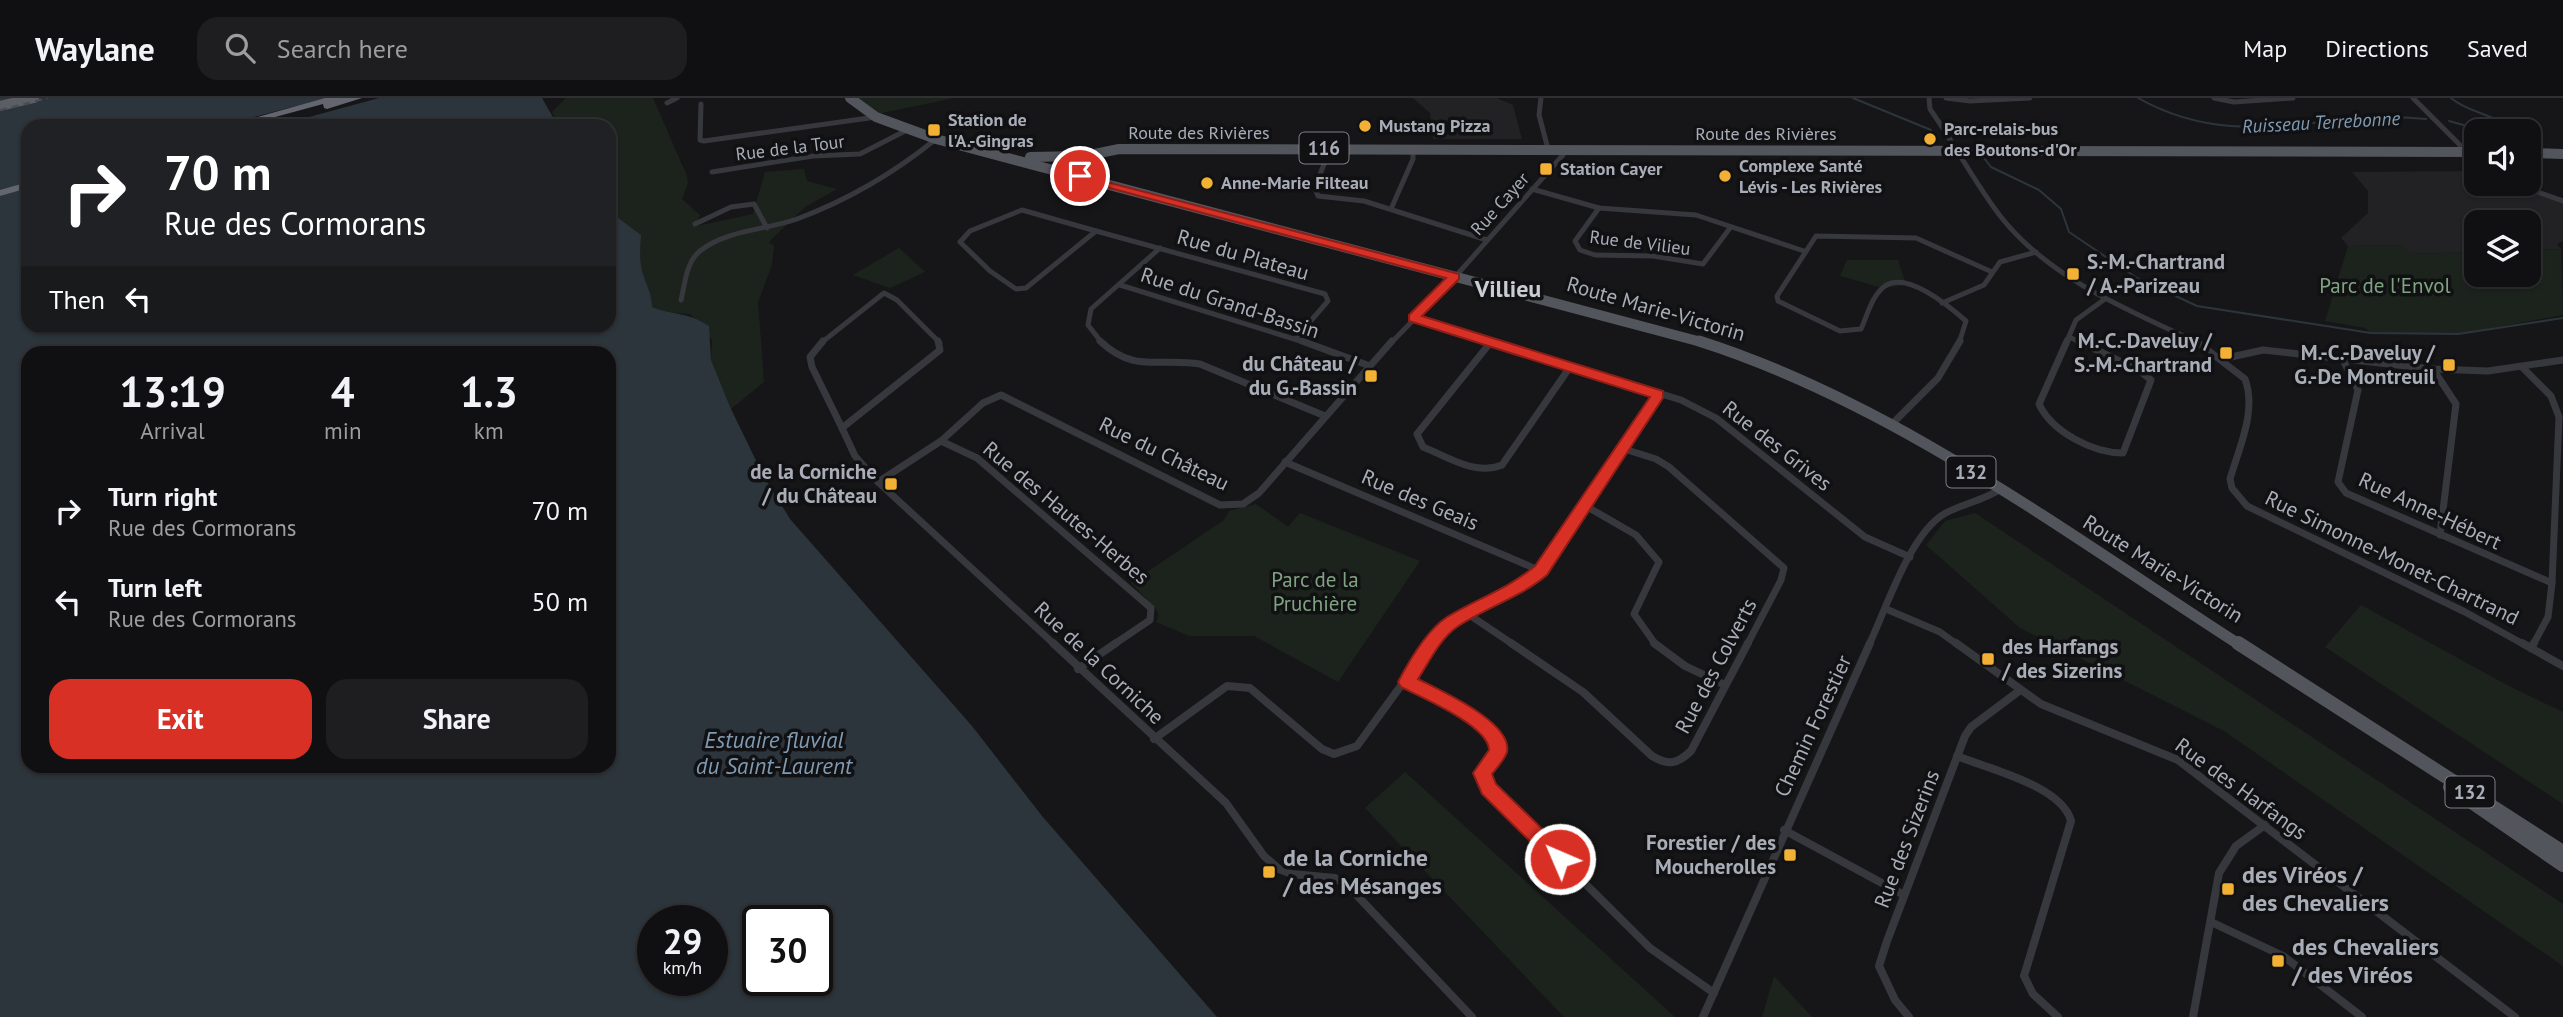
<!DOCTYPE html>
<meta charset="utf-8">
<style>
body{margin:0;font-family:"PT Sans",sans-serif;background:#1e1e20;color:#f1f3f6;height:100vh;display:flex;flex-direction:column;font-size:26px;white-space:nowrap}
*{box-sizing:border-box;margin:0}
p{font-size:23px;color:#9c9d9f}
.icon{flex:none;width:38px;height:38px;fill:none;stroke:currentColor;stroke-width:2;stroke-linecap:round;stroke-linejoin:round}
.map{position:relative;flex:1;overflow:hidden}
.side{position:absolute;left:21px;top:248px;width:595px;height:427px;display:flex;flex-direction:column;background:#101012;border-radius:21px;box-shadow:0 2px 5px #0004,0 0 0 2px #303032}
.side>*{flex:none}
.hud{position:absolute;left:21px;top:21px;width:595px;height:214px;border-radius:21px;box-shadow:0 2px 5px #0004,0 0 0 2px #303032;background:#202124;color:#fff;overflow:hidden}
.fabs{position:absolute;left:2464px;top:21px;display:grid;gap:14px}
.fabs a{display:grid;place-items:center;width:77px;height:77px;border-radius:14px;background:#101012;box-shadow:0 2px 5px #0004,0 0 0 2px #303032;font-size:35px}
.speed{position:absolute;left:637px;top:807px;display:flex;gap:14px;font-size:35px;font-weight:700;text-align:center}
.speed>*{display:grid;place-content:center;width:91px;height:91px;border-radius:50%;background:#101012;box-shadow:0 2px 5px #0004,0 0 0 2px #303032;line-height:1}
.speed small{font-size:18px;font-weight:400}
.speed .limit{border:4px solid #111;border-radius:10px;background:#fff;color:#111}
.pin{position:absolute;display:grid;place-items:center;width:60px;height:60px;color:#fff;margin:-30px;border:4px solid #fff;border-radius:50%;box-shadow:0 2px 7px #0007}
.me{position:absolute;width:77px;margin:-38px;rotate:315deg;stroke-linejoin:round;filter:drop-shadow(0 0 5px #0008)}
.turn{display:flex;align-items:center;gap:24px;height:147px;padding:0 28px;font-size:32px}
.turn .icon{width:91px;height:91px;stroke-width:2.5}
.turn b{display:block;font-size:49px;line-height:60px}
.then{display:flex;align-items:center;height:66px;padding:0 28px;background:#0003;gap:14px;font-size:26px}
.eta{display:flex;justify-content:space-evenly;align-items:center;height:119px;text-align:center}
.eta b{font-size:42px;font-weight:600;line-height:49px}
.primary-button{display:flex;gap:14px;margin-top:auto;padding:14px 28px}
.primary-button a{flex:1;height:80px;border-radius:21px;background:#d93025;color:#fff;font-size:28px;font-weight:600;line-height:80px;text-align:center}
.primary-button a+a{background:#1e1e20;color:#f1f3f6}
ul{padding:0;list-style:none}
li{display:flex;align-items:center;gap:21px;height:91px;padding:0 28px}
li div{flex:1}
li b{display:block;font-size:26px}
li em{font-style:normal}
header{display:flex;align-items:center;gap:42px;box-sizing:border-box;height:98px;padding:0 35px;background:#101012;border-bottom:2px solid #303032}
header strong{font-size:33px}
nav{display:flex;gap:38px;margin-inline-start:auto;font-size:24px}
.search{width:490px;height:63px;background:#1e1e20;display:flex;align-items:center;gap:18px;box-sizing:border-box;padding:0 24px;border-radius:21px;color:#9c9d9f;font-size:26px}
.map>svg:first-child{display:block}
.built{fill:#222225}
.green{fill:#1c231d}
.water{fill:#2c353c;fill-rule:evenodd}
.pier{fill:#161618}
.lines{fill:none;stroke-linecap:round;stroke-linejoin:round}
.stream{stroke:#2c353c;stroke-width:2}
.minor-far2{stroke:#37383d;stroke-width:5}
.minor-far1{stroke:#37383d;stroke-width:7}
.minor{stroke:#37383d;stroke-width:8}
.primary-far2{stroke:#53555c;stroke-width:10}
.primary-far1{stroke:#53555c;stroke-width:11}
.primary{stroke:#53555c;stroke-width:14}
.trunk{stroke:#5b5e65;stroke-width:10}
.motorway{fill:#63666e;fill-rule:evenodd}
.rail{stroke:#4a4c52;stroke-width:2;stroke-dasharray:7 5;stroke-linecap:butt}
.route{fill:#d93025;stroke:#8d1f18;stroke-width:2}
.poi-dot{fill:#f2b134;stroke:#111113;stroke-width:2.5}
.labels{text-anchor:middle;stroke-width:7;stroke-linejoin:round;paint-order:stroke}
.far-poi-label{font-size:18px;font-weight:bold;fill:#a8adb8;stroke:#111113;text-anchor:start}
.far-street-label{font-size:18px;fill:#a8adb8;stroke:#111113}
.far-water-label{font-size:19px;font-style:italic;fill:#7f9bb3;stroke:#111113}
.shield{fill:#111113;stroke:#7b7e86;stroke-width:2}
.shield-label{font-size:19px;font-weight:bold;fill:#a8adb8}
.street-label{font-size:21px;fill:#a8adb8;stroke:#111113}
.poi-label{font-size:21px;font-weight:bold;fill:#a8adb8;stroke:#111113;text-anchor:end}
.park-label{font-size:21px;fill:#7fa381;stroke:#111113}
.water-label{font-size:23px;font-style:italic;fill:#7f9bb3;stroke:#111113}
.quarter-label{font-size:24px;font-weight:bold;fill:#c9ccd4;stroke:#111113}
.near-poi-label{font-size:24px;font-weight:bold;fill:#a8adb8;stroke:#111113;text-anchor:start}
</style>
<header>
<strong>Waylane</strong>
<div class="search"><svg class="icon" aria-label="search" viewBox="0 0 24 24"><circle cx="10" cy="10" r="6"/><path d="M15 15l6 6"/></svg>Search here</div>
<nav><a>Map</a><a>Directions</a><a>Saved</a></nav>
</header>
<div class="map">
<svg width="2563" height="919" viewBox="0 0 2563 919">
<rect width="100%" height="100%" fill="#161618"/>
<g class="built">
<polygon points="1413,0 1497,0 1513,7 1522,41 1433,41 1430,15"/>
<polygon points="2476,73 2476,86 2515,86 2563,103 2563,143 2557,146 2561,151 2529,152 2529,124 2476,124 2476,154 2411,156 2400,147 2348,148 2341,140 2368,115 2368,93 2352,74"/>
</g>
<g class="green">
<path d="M566,0H653L687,78L688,85L682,101L700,117L697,128L753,116L765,74L804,71L807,83L837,91L805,109L769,144L774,148L772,167L758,204L764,284L731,311L711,262L712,242L690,216L664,214L652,209C652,195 647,189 643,176C639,164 640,150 640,137L609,113V28H558L552,14Z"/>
<polygon points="857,0 954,0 877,16"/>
<polygon points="2401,147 2411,156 2476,154 2476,177 2529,177 2529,152 2561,151 2563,217 2458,236 2371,235 2365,230 2325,223 2348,148"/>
<polygon points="899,150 925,174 890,190 853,177"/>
<polygon points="1847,162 1898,162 1906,187 1883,190 1840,178"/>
<polygon points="1256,406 1288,429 1300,415 1420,463 1338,584 1254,538 1189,538 1156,524 1159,517 1156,511 1131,485 1224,422 1229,413"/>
<polygon points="1975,415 2563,806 2563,868 2224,633 2020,530 1926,447 1945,423"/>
<polygon points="2361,507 2507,587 2563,614 2563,706 2325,549"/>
<polygon points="1405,674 1675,919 1564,919 1365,710"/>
<polygon points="1774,878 1812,919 1762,919"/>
</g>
<path class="water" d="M0,0H542L558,28H28V228H609V113L641,137C640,150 639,164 643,176C647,189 652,195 652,209C674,218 686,213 709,228L711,262L731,311L763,377L790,421L972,628L1042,718L1217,919H0ZM28,256H609V668H28ZM653,822H712V882H653ZM758,822H817V882H758Z"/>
<polygon class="pier" points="327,0 379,0 276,28 220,28"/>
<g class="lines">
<g class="stream">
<polyline points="1853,0 1931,32"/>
<path d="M2138,0C2239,57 2323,10 2426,21"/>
<path d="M2451,0C2468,15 2493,15 2510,31L2504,33"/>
<polyline points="2449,23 2485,33"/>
<polyline points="1984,60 1991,69 2039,92 2061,111 2069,134 2137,180 2197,208 2371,235 2458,236 2563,220"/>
</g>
<g class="minor-far2">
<polyline points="1541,0 1539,17 1548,51"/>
<path d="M1929,0L1930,11C1954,45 1976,87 2001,119C2050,181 2130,213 2199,245"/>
<polyline points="1946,0 1970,3 2030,0"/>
<polyline points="2214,0 2234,4 2293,0"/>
<polyline points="2413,0 2476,63"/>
<polyline points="667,5 677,0"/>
<polyline points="701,6 700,42 704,43 876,19"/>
<polyline points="1330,50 1315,90 1318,98 1364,103 1487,142"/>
<polyline points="712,74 813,58 860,56 907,32"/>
<polyline points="2515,86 2563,103"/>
<polyline points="1532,91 1599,110 1696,117 1804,153"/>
<polyline points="1599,110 1575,143 1580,152 1595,157 1653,158 1703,166 1730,130"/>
<polyline points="1391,111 1413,61 1413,51"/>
<polygon points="1022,112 1096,133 1026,190 1016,191 990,173 960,144 970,133"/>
<polyline points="695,126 731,109 754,106 767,130"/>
<polyline points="1096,133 1325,196 1328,203 1295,241"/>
<polyline points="1120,187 1307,245"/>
<path d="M681,202C685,186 686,164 700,153C726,132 766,132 797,121C848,102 894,75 936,41"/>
<polyline points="1942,205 1984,187 2000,164 2036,154"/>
<polyline points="1413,220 1496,245"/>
<polyline points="2069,239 2082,245"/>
<polyline points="821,245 884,195 897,202 940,245"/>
<polyline points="1102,245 1088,227 1091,211 1160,150"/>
<polyline points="1391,245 1455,179 1563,57 1564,52"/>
<path d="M1959,245L1966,223C1950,209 1907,173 1885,188C1872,197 1867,218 1861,231L1840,233L1778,203L1777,198L1816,138L1916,140L1992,174"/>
<polyline points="2066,245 2076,222 2105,201"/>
</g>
<g class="minor-far1">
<polyline points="823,243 810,259 812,269 842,330"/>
<path d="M1100,243C1135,276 1158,259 1200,266L1325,318"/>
<polyline points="1302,243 1370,268"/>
<polyline points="1490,243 1681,302 1716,320 1865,439 1910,459"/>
<path d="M2067,243L2039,306C2052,334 2093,355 2123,355L2151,282L2140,273L2078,243"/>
<path d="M2196,243L2245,281C2257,313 2239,350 2230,381L2232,390L2247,408L2465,514L2525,547"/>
<path d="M1490,245L1417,336L1423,349C1448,359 1475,378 1502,367L1570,269"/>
<polyline points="2222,261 2263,252 2433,271 2488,273 2563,262"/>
<polyline points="2343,262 2358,292 2338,384 2346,395 2552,485"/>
<polyline points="2522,269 2551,298 2559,319 2552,485 2548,519 2533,547"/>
<polyline points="2433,271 2456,306 2440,437"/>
<polyline points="1893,325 1938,280 1960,243"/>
<polyline points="842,330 855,358 878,384 1055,547"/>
<polyline points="842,330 940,252 938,243"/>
<polyline points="941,343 977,360 1151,510 1150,522 1113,547"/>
<polyline points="1621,350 1656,361 1669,369 1784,470 1781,482 1747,547"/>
<polyline points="1285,364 1541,473"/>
<polyline points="878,384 941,343 983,305 1001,297 1220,407 1243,406 1259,395 1392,243"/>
<polyline points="1584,407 1636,437 1659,464 1634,516 1656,547"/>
<polyline points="1886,511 1940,534 1958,547"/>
<polyline points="1468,516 1514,547"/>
<path d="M1431,547C1458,510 1508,504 1541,473L1658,296"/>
<path d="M1869,547C1886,511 1910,436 1944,416C1961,406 1982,403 1999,392"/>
</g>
<g class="minor">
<polyline points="1053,545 1226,705 1264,758 1279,771 1292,776 1335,780 1349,789 1472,919"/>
<path d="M1511,545L1583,594L1652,658C1669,668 1677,666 1691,653L1748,545"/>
<polyline points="1654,545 1685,568 1725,587"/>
<polyline points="1956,545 2041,606 2178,662 2515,919"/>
<polyline points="2522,545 2563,568"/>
<polyline points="2531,550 2534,545"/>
<polyline points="1078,571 1116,545"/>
<path d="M1407,584C1434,597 1493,620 1498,652L1482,675L1489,690L1650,850L1714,895"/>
<polyline points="1154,641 1227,588 1250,590 1322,651 1334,656 1357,648 1432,545"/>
<path d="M1957,658C1989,671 2062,688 2071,723L2024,878L2033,896L2058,919"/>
<polyline points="1784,732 1904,797"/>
<polyline points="2211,824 2283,858 2362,919"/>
<polyline points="1703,919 1870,545"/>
<polyline points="1909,919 1895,902 1879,868 1887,843 1965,638 1971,629 2019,593"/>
<polyline points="2193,919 2219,775 2236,748 2265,727"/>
</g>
<g class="primary-far2">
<polyline points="850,0 876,19 936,41 1705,245"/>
<polyline points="2529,55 2563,56"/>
<polyline points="1030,59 1081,58"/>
<polyline points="1061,73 1085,58 1119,51 2476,54"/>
</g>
<path class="primary-far1" d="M1699,243C1894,305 2069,437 2240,547"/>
<g class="primary">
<polyline points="2238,545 2563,754"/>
<polyline points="2450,689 2563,767"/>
</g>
<polyline class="trunk" points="0,8 34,0"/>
<g class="motorway">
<polygon points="325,0 362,0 327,11 324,10 323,6 242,28 225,28"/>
<polygon points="28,84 28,90 0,98 0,92"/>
</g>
<polyline class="rail" points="0,12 48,0"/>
</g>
<path class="route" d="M1076,76L1459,176V181L1422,218L1663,293V300L1547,477C1520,500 1486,509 1457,529C1440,541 1429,564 1418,581C1439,592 1513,624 1507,654C1505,661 1497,670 1492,676L1496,686L1567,755L1570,761L1567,767L1560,770L1554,767L1482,696L1473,675L1489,652C1489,628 1421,599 1401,589L1398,584C1409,563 1427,532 1447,519C1476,501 1508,491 1535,468L1650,299L1409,223V217L1446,180L1076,81Z"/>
<g class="poi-dot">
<circle cx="1365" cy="28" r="7"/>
<rect x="927" y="25" width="14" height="14" rx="3.5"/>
<circle cx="1930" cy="41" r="7"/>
<rect x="1539" y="64" width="14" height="14" rx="3.5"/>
<circle cx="1725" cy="78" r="7"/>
<circle cx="1207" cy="85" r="7"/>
<rect x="2066" y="169" width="14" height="14" rx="3.5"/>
<rect x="2219" y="248" width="14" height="14" rx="3.5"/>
<rect x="2442" y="260" width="14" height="14" rx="3.5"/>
<rect x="1364" y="271" width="14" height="14" rx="3.5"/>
<rect x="884" y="379" width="14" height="14" rx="3.5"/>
<rect x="1981" y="554" width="14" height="14" rx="3.5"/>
<rect x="1783" y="750" width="14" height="14" rx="3.5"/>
<rect x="1262" y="767" width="14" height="14" rx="3.5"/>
<rect x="2221" y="784" width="14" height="14" rx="3.5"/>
<rect x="2271" y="856" width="14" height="14" rx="3.5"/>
</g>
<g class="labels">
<g class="far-poi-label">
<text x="948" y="28">Station de<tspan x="948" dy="21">l'A.-Gingras</tspan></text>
<text x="1379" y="34">Mustang Pizza</text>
<text x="1944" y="37">Parc-relais-bus<tspan x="1944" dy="21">des Boutons-d'Or</tspan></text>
<text x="1739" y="74">Complexe Santé<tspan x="1739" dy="21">Lévis - Les Rivières</tspan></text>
<text x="1560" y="77">Station Cayer</text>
<text x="1221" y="91">Anne-Marie Filteau</text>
</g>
<g class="far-street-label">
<text x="1199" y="41">Route des Rivières</text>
<text x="1766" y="42">Route des Rivières</text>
<text transform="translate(790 50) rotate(-7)" y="6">Rue de la Tour</text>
<text transform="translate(1500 106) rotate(-48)" y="6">Rue Cayer</text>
<text transform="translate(1640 145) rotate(7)" y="6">Rue de Vilieu</text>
</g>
<g class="far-water-label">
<text transform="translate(2321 24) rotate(-3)" y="7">Ruisseau Terrebonne</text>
</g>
<g class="shield">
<rect x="1299.5" y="34.5" width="49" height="31" rx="5"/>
<rect x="1946.5" y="358.5" width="49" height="31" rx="5"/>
<rect x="2445.5" y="678.5" width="49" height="31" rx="5"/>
</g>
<g class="shield-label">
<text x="1324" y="57">116</text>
<text x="1971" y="381">132</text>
<text x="2470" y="701">132</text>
</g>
<g class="street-label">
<text transform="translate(1243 157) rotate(16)" y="7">Rue du Plateau</text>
<text transform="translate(1230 205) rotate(18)" y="7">Rue du Grand-Bassin</text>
<text transform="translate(1656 211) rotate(16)" y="7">Route Marie-Victorin</text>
<text transform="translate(1777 348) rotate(38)" y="7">Rue des Grives</text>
<text transform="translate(1164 356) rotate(26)" y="7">Rue du Château</text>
<text transform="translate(1420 402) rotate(23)" y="7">Rue des Geais</text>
<text transform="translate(2430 413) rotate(25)" y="7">Rue Anne-Hébert</text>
<text transform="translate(1066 415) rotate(40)" y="7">Rue des Hautes-Herbes</text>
<text transform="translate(2392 460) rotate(26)" y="7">Rue Simonne-Monet-Chartrand</text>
<text transform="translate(2163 471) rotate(32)" y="7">Route Marie-Victorin</text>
<text transform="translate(1099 565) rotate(43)" y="7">Rue de la Corniche</text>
<text transform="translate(1716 568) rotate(-62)" y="7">Rue des Colverts</text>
<text transform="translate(1813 628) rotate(-65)" y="7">Chemin Forestier</text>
<text transform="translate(2241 691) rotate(36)" y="7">Rue des Harfangs</text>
<text transform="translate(1907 741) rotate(-69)" y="7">Rue des Sizerins</text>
</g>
<g class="poi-label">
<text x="2087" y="171" text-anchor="start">S.-M.-Chartrand<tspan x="2087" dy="24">/ A.-Parizeau</tspan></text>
<text x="2212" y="250">M.-C.-Daveluy /<tspan x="2212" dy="24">S.-M.-Chartrand</tspan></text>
<text x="2435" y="262">M.-C.-Daveluy /<tspan x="2435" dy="24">G.-De Montreuil</tspan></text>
<text x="1357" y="273">du Château /<tspan x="1357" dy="24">du G.-Bassin</tspan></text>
<text x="877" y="381">de la Corniche<tspan x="877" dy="24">/ du Château</tspan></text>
<text x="2002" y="556" text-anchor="start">des Harfangs<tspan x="2002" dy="24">/ des Sizerins</tspan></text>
<text x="1776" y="752">Forestier / des<tspan x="1776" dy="24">Moucherolles</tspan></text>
</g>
<g class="park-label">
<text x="2385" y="195">Parc de l'Envol</text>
<text x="1315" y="489">Parc de la<tspan x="1315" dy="24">Pruchière</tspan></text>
</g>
<g class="water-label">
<text x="774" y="650">Estuaire fluvial<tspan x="774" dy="26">du Saint-Laurent</tspan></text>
</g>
<g class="quarter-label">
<text x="1508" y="199">Villieu</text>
</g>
<g class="near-poi-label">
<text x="1283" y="768">de la Corniche<tspan x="1283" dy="28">/ des Mésanges</tspan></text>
<text x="2242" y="785">des Viréos /<tspan x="2242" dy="28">des Chevaliers</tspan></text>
<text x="2292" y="857">des Chevaliers<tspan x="2292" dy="28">/ des Viréos</tspan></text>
</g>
</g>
</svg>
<div class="fabs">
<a><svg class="icon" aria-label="sound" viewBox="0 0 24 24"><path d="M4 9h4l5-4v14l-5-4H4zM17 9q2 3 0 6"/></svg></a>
<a><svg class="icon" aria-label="layers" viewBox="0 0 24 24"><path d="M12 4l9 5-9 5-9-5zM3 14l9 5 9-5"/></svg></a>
</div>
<div class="speed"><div>29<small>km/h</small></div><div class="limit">30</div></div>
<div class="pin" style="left:1080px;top:78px;background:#d93025"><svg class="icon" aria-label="arrive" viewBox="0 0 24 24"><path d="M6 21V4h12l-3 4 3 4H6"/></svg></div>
<svg class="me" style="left:1560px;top:761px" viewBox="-20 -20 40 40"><circle r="17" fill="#d93025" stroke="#fff" stroke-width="3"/><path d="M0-11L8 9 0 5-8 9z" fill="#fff"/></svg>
<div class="hud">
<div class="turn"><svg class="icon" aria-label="right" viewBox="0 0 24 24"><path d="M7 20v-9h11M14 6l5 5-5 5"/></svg><div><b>70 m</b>Rue des Cormorans</div></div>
<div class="then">Then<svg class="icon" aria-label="left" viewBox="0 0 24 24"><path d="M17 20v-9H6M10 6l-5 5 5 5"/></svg></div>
</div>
<section class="side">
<div class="eta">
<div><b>13:19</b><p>Arrival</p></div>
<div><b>4</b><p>min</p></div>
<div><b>1.3</b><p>km</p></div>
</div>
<ul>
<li><svg class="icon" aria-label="right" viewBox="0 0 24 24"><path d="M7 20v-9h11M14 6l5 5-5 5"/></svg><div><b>Turn right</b><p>Rue des Cormorans</p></div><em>70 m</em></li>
<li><svg class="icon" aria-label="left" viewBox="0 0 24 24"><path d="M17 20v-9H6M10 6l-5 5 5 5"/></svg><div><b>Turn left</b><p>Rue des Cormorans</p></div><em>50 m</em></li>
</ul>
<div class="primary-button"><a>Exit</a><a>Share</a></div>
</section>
</div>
